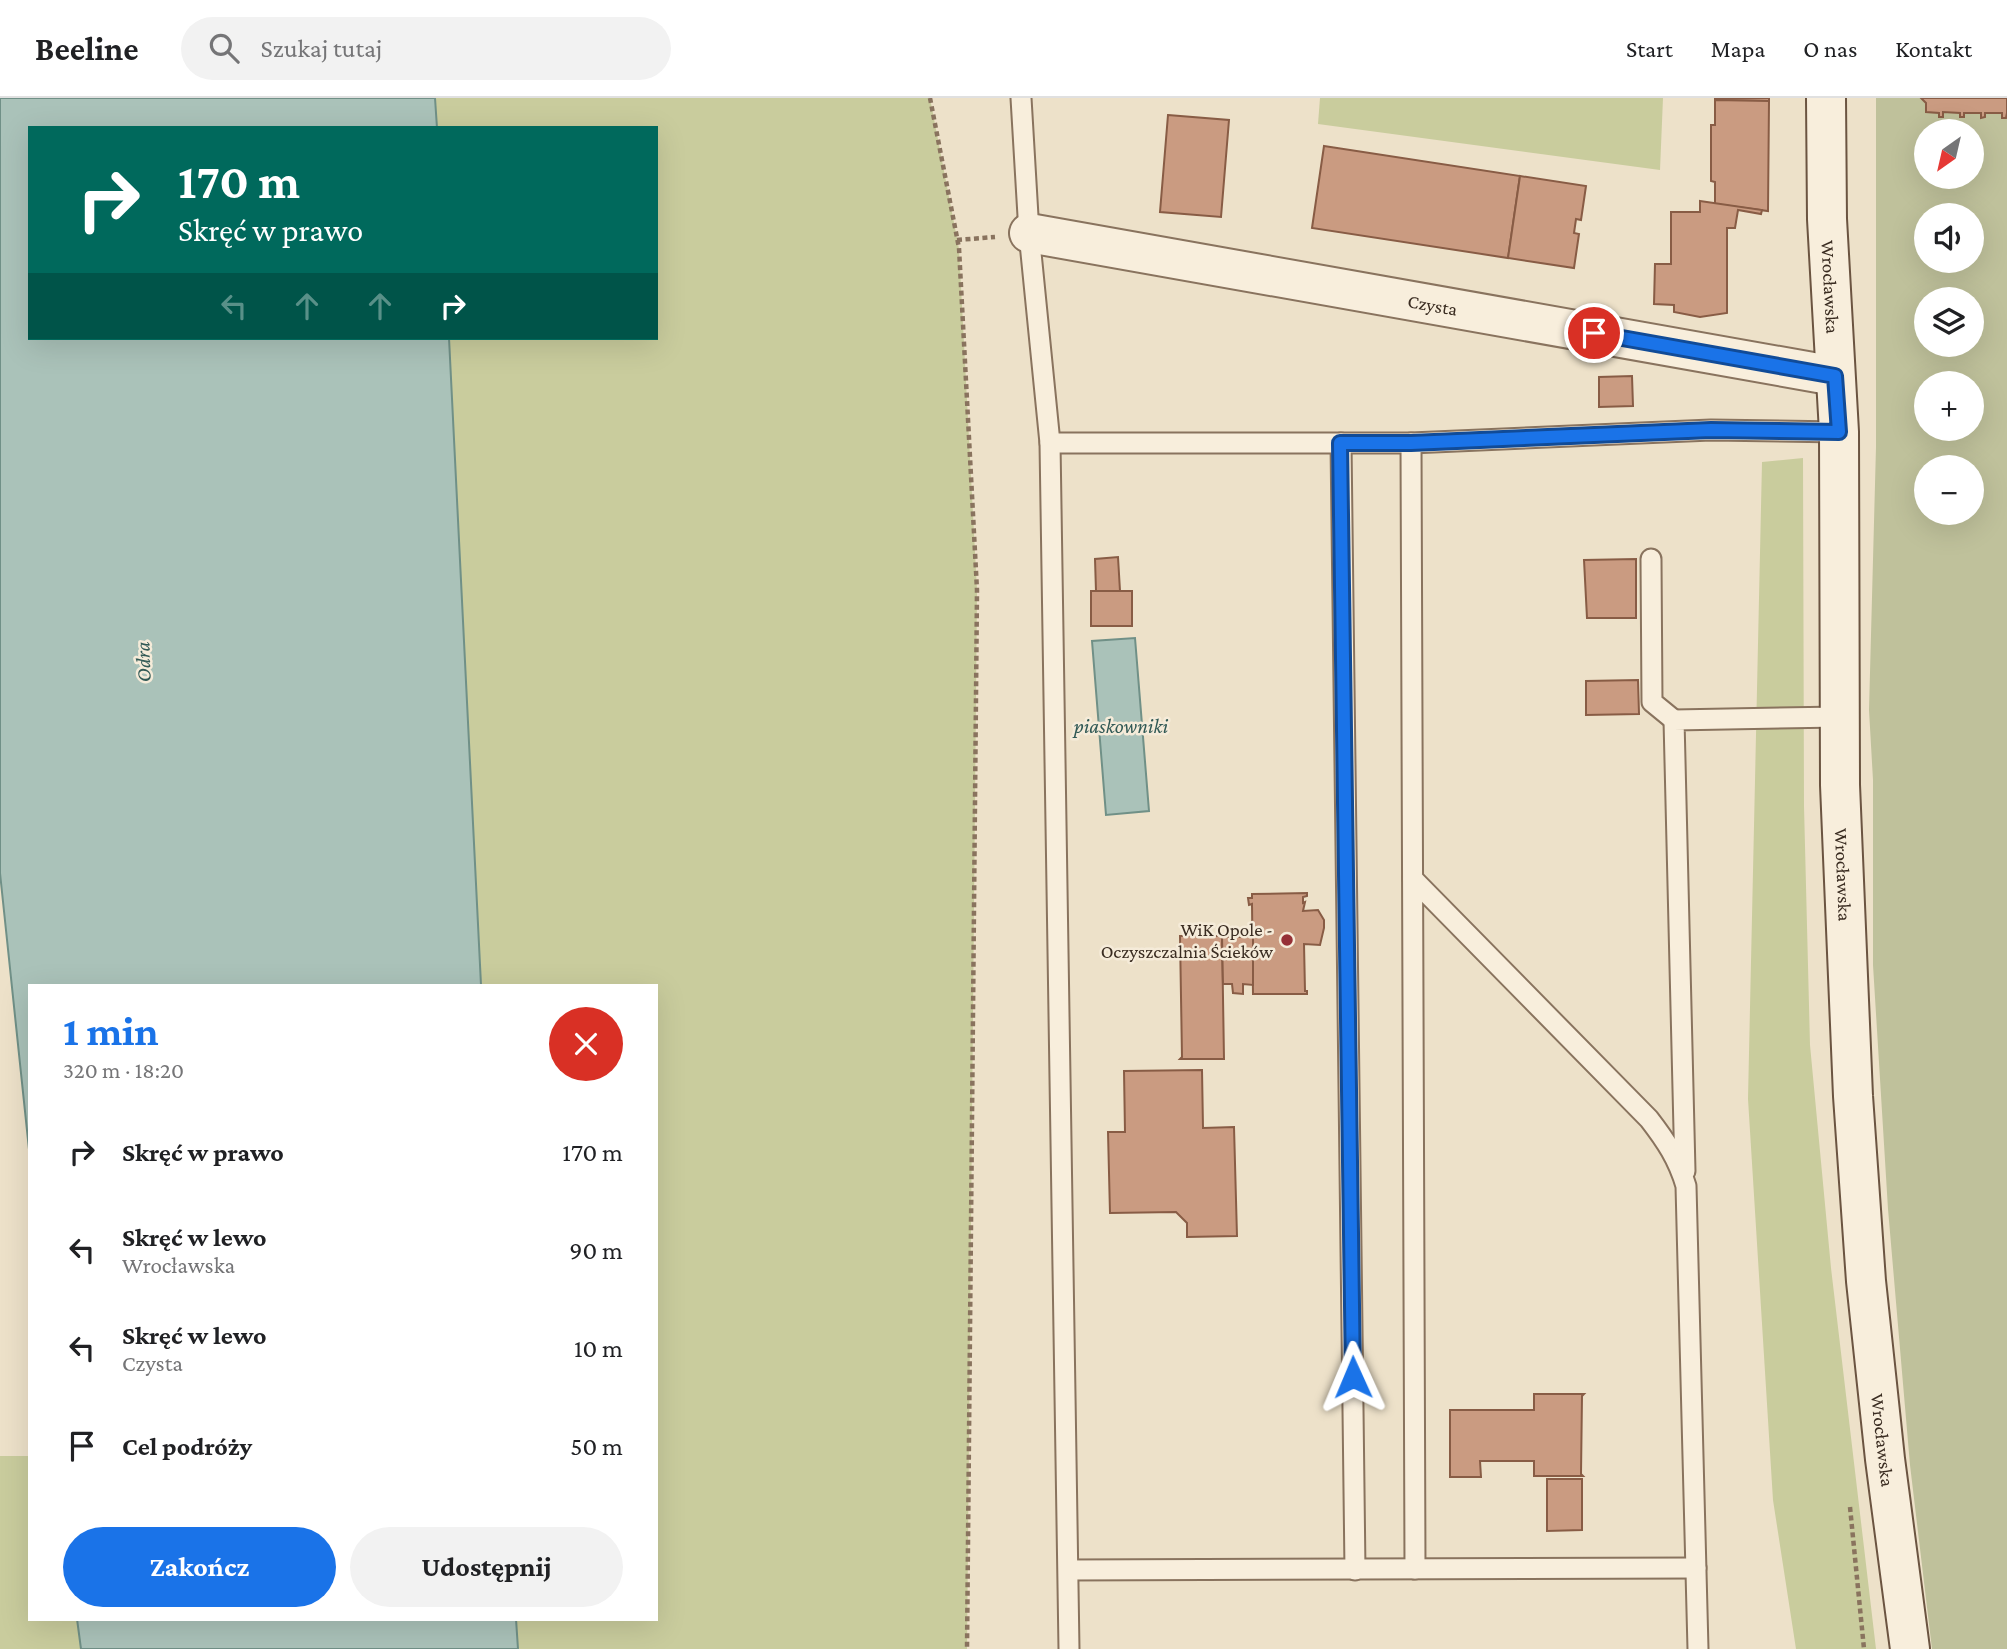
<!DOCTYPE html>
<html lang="pl">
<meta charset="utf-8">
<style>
body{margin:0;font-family:"Crimson Pro",serif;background:#f2f2f2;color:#202124;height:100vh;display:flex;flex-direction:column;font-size:26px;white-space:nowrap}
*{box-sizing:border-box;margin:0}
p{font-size:23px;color:#757577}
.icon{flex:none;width:38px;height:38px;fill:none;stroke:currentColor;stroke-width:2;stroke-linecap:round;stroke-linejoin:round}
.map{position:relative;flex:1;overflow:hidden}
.drawer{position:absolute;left:28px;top:886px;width:630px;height:637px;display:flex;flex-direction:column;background:#fff;border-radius:0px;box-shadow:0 7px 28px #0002}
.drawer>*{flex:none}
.guide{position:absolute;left:28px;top:28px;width:630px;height:214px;border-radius:0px;box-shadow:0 7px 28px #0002;background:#00695c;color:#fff;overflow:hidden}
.needle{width:46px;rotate:214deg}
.fabs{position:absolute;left:1914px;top:21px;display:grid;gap:14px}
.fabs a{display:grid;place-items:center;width:70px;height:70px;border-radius:50%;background:#fff;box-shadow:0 7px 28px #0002;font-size:35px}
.pin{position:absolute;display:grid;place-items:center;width:60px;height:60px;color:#fff;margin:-30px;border:4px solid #fff;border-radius:50%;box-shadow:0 2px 7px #0007}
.me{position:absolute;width:77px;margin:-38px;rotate:359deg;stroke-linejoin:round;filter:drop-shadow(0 0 5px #0008)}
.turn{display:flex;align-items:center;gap:24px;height:147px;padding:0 35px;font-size:32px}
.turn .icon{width:91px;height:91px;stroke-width:2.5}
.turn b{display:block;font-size:49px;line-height:60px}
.lanes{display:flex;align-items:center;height:66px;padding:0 35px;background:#0003;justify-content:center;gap:35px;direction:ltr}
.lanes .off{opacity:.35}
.round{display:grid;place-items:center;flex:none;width:74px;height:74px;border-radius:37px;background:#f2f2f2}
.overview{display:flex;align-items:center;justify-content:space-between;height:119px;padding:0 35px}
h1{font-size:42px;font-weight:700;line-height:52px;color:#1a73e8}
.cta{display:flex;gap:14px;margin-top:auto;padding:14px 35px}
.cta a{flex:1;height:80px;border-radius:42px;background:#1a73e8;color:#fff;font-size:28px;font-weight:700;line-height:80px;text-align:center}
.cta a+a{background:#f2f2f2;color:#202124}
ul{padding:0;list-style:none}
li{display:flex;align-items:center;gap:21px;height:98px;padding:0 35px}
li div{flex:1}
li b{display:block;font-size:26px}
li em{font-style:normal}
header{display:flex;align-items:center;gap:42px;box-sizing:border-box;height:98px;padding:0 35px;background:#fff;border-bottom:2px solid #e0e0e0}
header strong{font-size:33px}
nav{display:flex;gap:38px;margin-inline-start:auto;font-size:24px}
.search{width:490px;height:63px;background:#f2f2f2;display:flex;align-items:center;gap:18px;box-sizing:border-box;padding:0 24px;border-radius:38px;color:#757577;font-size:26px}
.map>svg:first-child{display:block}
.green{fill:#c9cc9d}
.cemetery{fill:#bfc19b;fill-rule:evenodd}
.water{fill:#aac2b9;stroke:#709087;stroke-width:2}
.building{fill:#ca9b81;stroke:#885c45;stroke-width:2}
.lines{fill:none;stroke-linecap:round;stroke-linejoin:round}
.service-casing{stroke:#89735e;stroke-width:23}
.minor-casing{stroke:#89735e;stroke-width:42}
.secondary-casing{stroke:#6b5441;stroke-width:42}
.path{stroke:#89735e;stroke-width:4.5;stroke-dasharray:5 3.5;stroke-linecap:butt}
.service{stroke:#f8eedc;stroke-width:19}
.minor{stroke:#f8eedc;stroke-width:38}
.secondary{stroke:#f8eedc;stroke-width:38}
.route-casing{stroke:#114b97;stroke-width:18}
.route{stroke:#1a73e8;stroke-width:12}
.poi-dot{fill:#963036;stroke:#f5ebd9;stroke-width:2.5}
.labels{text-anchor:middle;stroke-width:5;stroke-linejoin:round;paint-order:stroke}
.street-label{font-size:19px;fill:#3a2c21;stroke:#f5ebd9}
.poi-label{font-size:19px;fill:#3a2c21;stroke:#f5ebd9;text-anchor:end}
.water-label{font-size:21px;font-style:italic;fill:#315955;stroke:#f5ebd9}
</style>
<header>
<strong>Beeline</strong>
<div class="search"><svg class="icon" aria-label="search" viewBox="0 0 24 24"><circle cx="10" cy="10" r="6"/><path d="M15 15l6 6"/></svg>Szukaj tutaj</div>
<nav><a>Start</a><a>Mapa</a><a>O nas</a><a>Kontakt</a></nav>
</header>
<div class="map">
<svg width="2007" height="1551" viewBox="0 0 2007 1551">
<rect width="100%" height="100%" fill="#ede1c9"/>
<g class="green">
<polygon points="435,0 930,0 959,151 977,492 967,1551 518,1551 516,1521 656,1521 656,887 481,887 449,240 656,240 656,30 437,30"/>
<polygon points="1320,0 1663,0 1660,72 1318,26"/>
<polygon points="1803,360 1804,708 1810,947 1831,1170 1876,1551 1796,1551 1773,1402 1748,1001 1762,364"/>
<polygon points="0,1358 30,1358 30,1521 77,1521 81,1551 0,1551"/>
</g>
<path class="cemetery" d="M1876,0H2007V1551H1932L1910,1367L1888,1111L1873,867V682L1869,612L1876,349ZM1927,33H1972V79H1927ZM1927,117H1972V163H1927ZM1927,201H1972V247H1927ZM1927,285H1972V331H1927ZM1927,369H1972V415H1927Z"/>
<g class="water">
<polygon points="0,0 435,0 437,30 30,30 30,240 449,240 481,887 30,887 30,1061 0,775"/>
<polygon points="1135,540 1149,713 1106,717 1092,543"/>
<polygon points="77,1521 516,1521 518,1551 81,1551"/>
</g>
<g class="building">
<polygon points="1715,0 1769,0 1769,3 1715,2"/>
<polygon points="1921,0 2007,0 2007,15 2006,20 2002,20 2002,15 1985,15 1985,19 1981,20 1981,15 1964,15 1964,19 1960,19 1960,15 1943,14 1943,19 1939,19 1939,15 1926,14 1926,5"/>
<polygon points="1715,2 1769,3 1768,113 1715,106 1715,84 1711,83 1711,27 1715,27"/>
<polygon points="1168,17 1229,22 1221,119 1160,114"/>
<polygon points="1324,48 1520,78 1508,160 1312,130"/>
<polygon points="1520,78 1586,88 1581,122 1576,121 1574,135 1579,136 1574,170 1508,160"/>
<polygon points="1700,103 1762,112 1761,116 1738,112 1735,130 1727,130 1727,215 1700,219 1674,214 1674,207 1654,206 1655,166 1671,166 1671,114 1700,114"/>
<polygon points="1632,278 1633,308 1599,309 1599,279"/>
<polygon points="1118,459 1120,493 1096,493 1095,461"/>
<polygon points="1636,461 1636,520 1587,520 1584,462"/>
<rect x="1091" y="493" width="41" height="35"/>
<polygon points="1638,582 1639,616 1586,617 1586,583"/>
<polygon points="1307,795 1307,798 1303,799 1303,805 1305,804 1303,813 1318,812 1324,822 1324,830 1320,847 1304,846 1305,893 1307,893 1307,896 1253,896 1252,806 1249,807 1248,800 1252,800 1252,796"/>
<polygon points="1180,838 1222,838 1224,961 1180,961 1182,959"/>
<polygon points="1222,839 1253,839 1253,887 1243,886 1243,896 1233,895 1232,886 1223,886"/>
<polygon points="1202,972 1203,1030 1234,1029 1237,1138 1187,1139 1187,1125 1176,1114 1110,1115 1108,1034 1125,1034 1124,973"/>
<polygon points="1534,1296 1584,1296 1582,1298 1581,1376 1583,1378 1534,1378 1534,1363 1480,1363 1481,1379 1450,1379 1450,1312 1534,1312"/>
<polygon points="1547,1381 1582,1381 1582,1432 1547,1433"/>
</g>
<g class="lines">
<defs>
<g id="service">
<polyline points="1021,0 1029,135 1050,345 1069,1551"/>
<polyline points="1050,345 1411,345 1711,332 1839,334"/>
<polyline points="1341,345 1355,1472"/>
<polyline points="1411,345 1415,1471"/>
<polyline points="1651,461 1652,604 1674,622"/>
<path d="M1413,781L1649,1021C1666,1043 1678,1061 1686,1088L1698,1551"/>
<polyline points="1685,1073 1674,622 1840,619"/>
<polyline points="1069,1472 1696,1470"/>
</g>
<g id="minor">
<path id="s1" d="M1029,135L1835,278"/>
</g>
<g id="secondary">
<path id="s2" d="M1826,0L1827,121L1839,334L1840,687L1853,998L1866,1183L1885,1361L1910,1551"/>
</g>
</defs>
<use href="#service" class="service-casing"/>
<use href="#minor" class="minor-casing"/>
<use href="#secondary" class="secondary-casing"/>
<g class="path">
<polyline points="930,0 959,150 977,492 967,1551"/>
<polyline points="957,142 995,139"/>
<polyline points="1850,1409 1864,1551"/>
</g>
<use href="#service" class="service"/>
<use href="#minor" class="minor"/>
<use href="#secondary" class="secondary"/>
</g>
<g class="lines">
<defs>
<polyline id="route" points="1353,1279 1340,345 1411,345 1711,332 1839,334 1835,278 1594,235"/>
</defs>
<use href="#route" class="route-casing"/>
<use href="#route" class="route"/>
</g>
<circle class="poi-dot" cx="1287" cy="842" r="7"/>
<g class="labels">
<g class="street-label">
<text dy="7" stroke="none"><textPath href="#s2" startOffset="189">Wrocławska</textPath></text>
<text dy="7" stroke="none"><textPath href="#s1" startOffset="410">Czysta</textPath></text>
<text dy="7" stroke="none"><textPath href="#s2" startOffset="777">Wrocławska</textPath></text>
<text dy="7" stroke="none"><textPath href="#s2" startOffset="1344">Wrocławska</textPath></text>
</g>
<g class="poi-label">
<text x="1273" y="838">WiK Opole -<tspan x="1273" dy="22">Oczyszczalnia Ścieków</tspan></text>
</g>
<g class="water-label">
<text transform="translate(143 564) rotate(-92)" y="7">Odra</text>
<text x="1121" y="635">piaskowniki</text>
</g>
</g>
</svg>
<div class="fabs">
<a><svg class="needle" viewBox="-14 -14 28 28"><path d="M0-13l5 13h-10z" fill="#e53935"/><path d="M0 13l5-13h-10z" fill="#757577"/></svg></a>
<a><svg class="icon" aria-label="sound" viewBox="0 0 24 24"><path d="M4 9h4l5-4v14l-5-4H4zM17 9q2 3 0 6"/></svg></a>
<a><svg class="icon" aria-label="layers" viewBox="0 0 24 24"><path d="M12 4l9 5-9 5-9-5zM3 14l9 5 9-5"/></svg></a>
<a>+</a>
<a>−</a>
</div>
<div class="pin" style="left:1594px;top:235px;background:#d93025"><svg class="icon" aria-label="arrive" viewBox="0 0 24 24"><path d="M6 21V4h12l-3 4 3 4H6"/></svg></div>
<svg class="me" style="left:1353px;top:1279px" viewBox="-20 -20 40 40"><path d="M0-17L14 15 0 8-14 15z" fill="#1a73e8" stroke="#fff" stroke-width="4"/></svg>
<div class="guide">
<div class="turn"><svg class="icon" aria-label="right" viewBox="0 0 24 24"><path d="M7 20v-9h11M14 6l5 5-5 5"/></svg><div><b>170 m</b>Skręć w prawo</div></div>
<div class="lanes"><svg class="icon off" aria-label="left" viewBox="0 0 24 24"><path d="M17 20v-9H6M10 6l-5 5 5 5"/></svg><svg class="icon off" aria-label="ahead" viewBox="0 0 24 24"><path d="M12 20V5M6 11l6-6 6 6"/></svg><svg class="icon off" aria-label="ahead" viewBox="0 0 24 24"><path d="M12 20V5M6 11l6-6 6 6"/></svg><svg class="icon" aria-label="right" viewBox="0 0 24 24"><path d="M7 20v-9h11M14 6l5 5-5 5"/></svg></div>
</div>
<section class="drawer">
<div class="overview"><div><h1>1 min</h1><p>320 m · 18:20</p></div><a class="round" style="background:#d93025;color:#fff"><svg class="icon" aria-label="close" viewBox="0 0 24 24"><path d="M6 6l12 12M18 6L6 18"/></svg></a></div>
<ul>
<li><svg class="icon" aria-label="right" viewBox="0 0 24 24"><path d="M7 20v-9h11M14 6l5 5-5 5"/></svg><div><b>Skręć w prawo</b></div><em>170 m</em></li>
<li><svg class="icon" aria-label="left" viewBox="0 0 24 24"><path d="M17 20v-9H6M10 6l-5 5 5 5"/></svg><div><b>Skręć w lewo</b><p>Wrocławska</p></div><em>90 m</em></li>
<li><svg class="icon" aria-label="left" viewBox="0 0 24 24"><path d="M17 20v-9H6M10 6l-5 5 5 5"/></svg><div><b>Skręć w lewo</b><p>Czysta</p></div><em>10 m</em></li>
<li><svg class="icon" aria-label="arrive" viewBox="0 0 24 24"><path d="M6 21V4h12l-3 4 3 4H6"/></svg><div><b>Cel podróży</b></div><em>50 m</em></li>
</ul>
<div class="cta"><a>Zakończ</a><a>Udostępnij</a></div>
</section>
</div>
